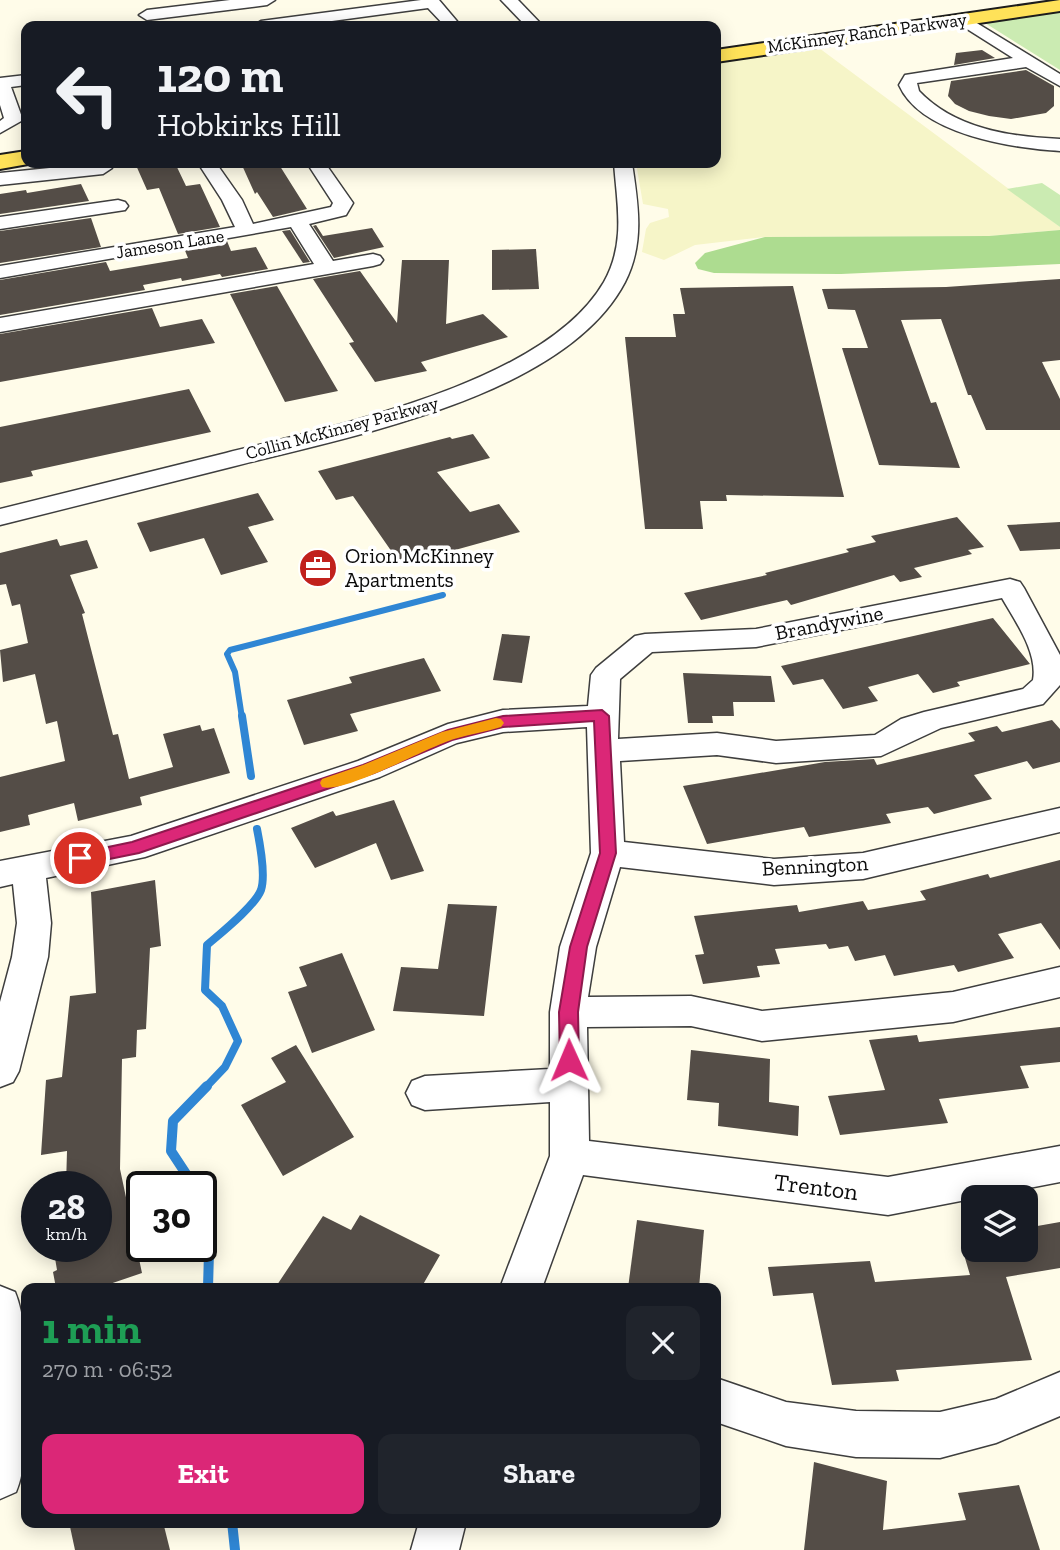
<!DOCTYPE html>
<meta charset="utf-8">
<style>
body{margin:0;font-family:"Zilla Slab",serif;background:#20242c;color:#f1f3f6;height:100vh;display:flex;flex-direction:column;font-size:26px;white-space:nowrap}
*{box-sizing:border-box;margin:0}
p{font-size:23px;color:#9ea1a6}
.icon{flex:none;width:38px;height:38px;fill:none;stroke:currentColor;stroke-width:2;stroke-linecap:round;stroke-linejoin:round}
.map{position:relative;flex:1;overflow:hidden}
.drawer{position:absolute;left:21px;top:1283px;width:700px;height:245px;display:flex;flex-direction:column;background:#171b24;border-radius:14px;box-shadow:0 4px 18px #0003}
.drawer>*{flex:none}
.guide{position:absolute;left:21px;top:21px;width:700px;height:147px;border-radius:14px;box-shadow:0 4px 18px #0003;background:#171b24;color:#f1f3f6;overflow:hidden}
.tools{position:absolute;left:961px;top:1185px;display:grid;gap:14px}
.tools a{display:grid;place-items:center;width:77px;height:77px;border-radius:14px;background:#171b24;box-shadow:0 4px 18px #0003;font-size:35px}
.speed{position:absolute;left:21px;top:1171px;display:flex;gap:14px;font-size:35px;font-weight:700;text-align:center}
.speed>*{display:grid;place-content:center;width:91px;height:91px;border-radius:50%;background:#171b24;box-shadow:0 4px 18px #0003;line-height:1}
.speed small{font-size:18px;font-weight:400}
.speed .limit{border:4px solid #111;border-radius:10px;background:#fff;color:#111}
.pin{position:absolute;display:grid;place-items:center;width:60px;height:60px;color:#fff;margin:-30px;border:4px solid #fff;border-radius:50%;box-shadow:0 2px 7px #0007}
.me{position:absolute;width:77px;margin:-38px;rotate:359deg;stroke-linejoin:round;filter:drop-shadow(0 0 5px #0008)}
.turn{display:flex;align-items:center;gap:24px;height:147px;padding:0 21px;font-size:32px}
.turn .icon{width:91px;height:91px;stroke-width:2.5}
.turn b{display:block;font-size:49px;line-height:60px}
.round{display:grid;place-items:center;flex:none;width:74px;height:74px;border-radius:14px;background:#20242c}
.overview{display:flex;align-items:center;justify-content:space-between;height:119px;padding:0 21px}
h1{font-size:42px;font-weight:700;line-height:52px;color:#1e9e55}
.action{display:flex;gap:14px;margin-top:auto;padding:14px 21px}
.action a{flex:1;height:80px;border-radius:14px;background:#db2777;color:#fff;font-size:28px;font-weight:700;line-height:80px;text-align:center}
.action a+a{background:#20242c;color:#f1f3f6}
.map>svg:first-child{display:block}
.farmland{fill:#f6f5c8}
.green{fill:#cbebb2}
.forest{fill:#addc90}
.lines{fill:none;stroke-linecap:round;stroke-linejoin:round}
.stream-far2{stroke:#2f86d4;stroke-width:6}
.stream-far1{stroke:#2f86d4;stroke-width:8}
.stream{stroke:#2f86d4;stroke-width:10}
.building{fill:#544d47}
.minor-casing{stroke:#3e3e3e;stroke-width:3}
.major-casing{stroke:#1c1c1c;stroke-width:4}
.minor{fill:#fff;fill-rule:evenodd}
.major{fill:#ffe259;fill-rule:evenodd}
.route{fill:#db2777;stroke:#8e194d;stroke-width:2}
.slow{fill:#f59e0b}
.labels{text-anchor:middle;stroke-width:7;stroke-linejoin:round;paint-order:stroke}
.far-street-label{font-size:18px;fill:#0b0b0b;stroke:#fff}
.poi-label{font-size:21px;fill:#0b0b0b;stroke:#fff;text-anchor:start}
.street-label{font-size:21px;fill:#0b0b0b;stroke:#fff}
.near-street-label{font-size:24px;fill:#0b0b0b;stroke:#fff}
</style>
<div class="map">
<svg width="1060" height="1550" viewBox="0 0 1060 1550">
<rect width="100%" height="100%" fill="#fffce9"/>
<polygon class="farmland" points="815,45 1060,227 1060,230 989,236 765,237 695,245 664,260 642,252 646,229 650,223 669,217 668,209 643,204 636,163 716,163 716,62"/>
<g class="green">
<polygon points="1060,11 1060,70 985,23"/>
<polygon points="1042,183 1060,195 1060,227 1007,189"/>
</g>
<polygon class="forest" points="1060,230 1060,264 841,274 714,273 698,269 695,263 705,253 765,237 989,236"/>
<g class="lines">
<polyline class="stream-far2" points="242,718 235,672 227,654 230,650 443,595"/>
<g class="stream-far1">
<polyline points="242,716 251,776"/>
<path d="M205,1088L225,1067L238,1041L222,1006L205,990L207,945C221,933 255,906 261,890C266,875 260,844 257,829"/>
</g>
<g class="stream">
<polyline points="194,1186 171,1151 173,1121 207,1086"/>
<polyline points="201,1200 210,1216 208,1288"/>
<polyline points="232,1522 235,1550"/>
</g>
</g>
<g class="building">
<polygon points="982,50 995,58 954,65 956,53"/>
<polygon points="1026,70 1054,86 1054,106 1046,113 1011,119 989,116 969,111 955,104 948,96 951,81"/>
<polygon points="135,163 175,163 186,186 200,184 220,227 178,234 159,188 147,190"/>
<polygon points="241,163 278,163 307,209 273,217 257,192 255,194"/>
<polygon points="81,184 89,201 0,214 0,194 26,190 27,193"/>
<polygon points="91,218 101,247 0,263 0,231"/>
<polygon points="316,225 323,236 372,228 384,247 334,258 313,226"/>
<polygon points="290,230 310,262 303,263 282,231"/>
<polygon points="227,241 231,251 256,247 268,269 222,277 220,274 182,281 181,278 143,285 145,290 0,315 0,280 106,262 110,271 188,258 184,248"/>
<polygon points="536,249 539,289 492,290 492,250"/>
<polygon points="402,260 449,260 446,324 483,314 508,337 421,362 427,371 375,382 349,343 354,342 313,279 360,271 397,323"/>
<polygon points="1060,279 1060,360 1042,362 1060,399 1060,430 986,430 971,395 968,395 941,319 901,320 931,403 936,402 960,468 879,465 842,348 868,348 855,310 828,309 822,289 946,287"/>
<polygon points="277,286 314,350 338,391 285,402 230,294"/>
<polygon points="793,286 844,497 726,495 727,501 700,501 703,529 645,529 625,337 676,337 673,314 685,314 680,288"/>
<polygon points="152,308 160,327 202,319 215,343 0,382 0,334"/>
<polygon points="189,389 211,432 31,471 33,476 0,483 0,427"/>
<polygon points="473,434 490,458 437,472 470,512 499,504 520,532 401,565 353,496 336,500 318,471 450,437 452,439"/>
<polygon points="258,493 274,520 248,527 268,562 221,575 204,538 150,552 137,523"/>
<polygon points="957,517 984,547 968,550 972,554 914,568 922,577 900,582 894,575 791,605 787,600 701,620 684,593 767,575 765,573 849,552 846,549 876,542 871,536"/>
<polygon points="1060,522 1060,549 1020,551 1007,525"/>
<polygon points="57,539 60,546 87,540 98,568 70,575 85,613 82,614 113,735 118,734 129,779 173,767 163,734 200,725 202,731 214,728 230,773 140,797 142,805 78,821 74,803 28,815 30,825 0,832 0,777 65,761 57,721 46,724 35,674 3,682 0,650 28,643 20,604 12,606 6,584 0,585 0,553"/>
<polygon points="993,618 1030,664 957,682 960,686 933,693 918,674 868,687 878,701 843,709 823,679 793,685 781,666"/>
<polygon points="502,634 530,636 522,683 493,680"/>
<polygon points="424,658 441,691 350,714 358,731 304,745 287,700 352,683 349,677"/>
<polygon points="683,673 771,676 775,702 733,702 734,716 712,716 713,723 688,723"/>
<polygon points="1052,720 1060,729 1060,762 1033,769 1027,761 974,775 992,799 934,814 928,807 886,814 891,823 809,837 804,827 707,844 683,786 825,762 874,759 877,765 975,741 968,733 997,726 1002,732"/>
<polygon points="394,800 424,871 391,880 376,843 315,868 291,828 333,811 336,816"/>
<polygon points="1060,860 1060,950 1041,923 998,934 1014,958 958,972 954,965 894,976 885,955 855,961 848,946 829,949 826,944 775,949 780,964 757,966 760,977 703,984 695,955 704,954 694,916 797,905 799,912 863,901 868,910 926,900 920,891 988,874 990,878"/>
<polygon points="155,880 161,946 150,948 146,1029 137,1030 136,1057 122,1059 120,1169 142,1273 98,1288 56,1288 53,1272 57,1270 53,1246 96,1246 96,1186 66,1186 67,1151 41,1155 46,1080 62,1077 70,996 96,993 91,892"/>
<polygon points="448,904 497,906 484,1016 393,1011 401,967 438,969"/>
<polygon points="342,953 375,1030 312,1053 288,992 307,986 299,967"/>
<polygon points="1060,1027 1060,1062 1020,1066 1029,1088 939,1099 948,1123 840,1135 828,1096 885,1090 869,1040 917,1035 919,1042"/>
<polygon points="296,1045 354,1137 283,1176 241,1105 286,1082 271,1058"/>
<polygon points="691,1050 770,1059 769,1102 799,1106 798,1136 718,1126 719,1103 687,1100"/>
<polygon points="360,1215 440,1255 421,1288 275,1288 323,1216 351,1230"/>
<polygon points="637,1220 704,1230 699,1288 628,1288"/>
<polygon points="1060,1222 1060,1268 1006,1277 1032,1360 896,1370 899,1381 832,1385 813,1293 773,1296 768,1267 870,1261 875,1282 970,1275 965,1258 1013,1255 1010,1250 1026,1250 1026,1228"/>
<polygon points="814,1462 887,1481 883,1530 966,1520 958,1493 1019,1485 1040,1550 804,1550"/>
<polygon points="69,1522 163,1522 170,1550 75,1550"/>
</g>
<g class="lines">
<defs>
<g id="minor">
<polygon points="230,0 275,0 267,5 147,20 139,15 147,10"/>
<polygon points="421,0 439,0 461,26 445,26 428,8 295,26 253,26 261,21"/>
<polygon points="501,0 518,0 543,26 526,26"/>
<path d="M962,14L1060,74V86L1026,67L917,83L919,91C955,129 1011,137 1060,139V151C1013,148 921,135 899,85L905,75L1013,58L956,22L954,19Z"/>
<polygon points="26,75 26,85 11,87 23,120 0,133 0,121 4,118 0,105 0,78"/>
<polygon points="99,163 110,164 112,168 103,174 0,185 0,173"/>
<polygon points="198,163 216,163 242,200 253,224 331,207 333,203 307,163 325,163 353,203 346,215 309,224 333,261 373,254 380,256 383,260 380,264 373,266 0,332 0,318 314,264 291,227 0,278 0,266 235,227 222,200"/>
<path d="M614,163H632C638,204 645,243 625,282C565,397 347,437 231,467C154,486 77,506 0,525V509C75,490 151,472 226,453C333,426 545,384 604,282C626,243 617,204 614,163Z"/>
<polygon points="118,200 125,202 128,206 125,210 0,229 0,217"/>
<path d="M1010,579L1020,582L1024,588L1060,655V685L1043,704L941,728L881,756L776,763L717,755L620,761L624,842L774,859L863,853L1060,808V832L863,879L774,885L620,867L596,947L588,997L691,996L762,1011L953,992L1060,967V997L953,1022L762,1041L691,1026L587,1027L589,1141L888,1177L1060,1146V1182L888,1215L583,1175L542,1288H500L550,1156V1102L425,1110L412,1105L406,1093L412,1081L425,1076L550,1069V1012L560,947L591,853L587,727L503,732L457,743L380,777L145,857L46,878L51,923L48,957L19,1071L13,1082L0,1087V1002L12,957L17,923L13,884L0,887V861L131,836L358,761L448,724L503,710L588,706L591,675L596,668L635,636L645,634L756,629ZM1002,598C1015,621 1038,652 1033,680L1023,689L924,712L901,719L875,735L776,741L717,733L618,739L620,679L652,652L756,647Z"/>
<path d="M0,1286L15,1292C32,1332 33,1453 16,1492L0,1499Z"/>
<polygon points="1060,1372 1060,1416 996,1443 940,1458 856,1457 786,1446 716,1422 716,1378 786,1402 856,1411 940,1412 996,1399"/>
<polygon points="419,1522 466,1522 459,1550 411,1550"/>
</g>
<g id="major">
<polygon points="1060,0 1060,11 716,62 716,50"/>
<polygon points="26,151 26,163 34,163 0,169 0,155"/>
</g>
</defs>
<use href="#minor" class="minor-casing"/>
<use href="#major" class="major-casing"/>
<use href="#minor" class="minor"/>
<use href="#major" class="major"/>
</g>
<polygon class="route" points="602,710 609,716 616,853 587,947 578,1012 579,1060 576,1065 569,1068 562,1065 560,1060 559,1012 570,947 600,853 594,721 503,727 452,740 374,773 139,853 80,865 75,863 72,858 75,854 132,842 363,765 448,730 503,716"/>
<path class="slow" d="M496,718L501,719L504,723L501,727C486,732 470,734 454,739C427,747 345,794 322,787L320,783L322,779L363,765L442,732Z"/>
<defs>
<symbol id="office-disc" viewBox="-11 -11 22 22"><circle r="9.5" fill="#c1211d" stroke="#fff"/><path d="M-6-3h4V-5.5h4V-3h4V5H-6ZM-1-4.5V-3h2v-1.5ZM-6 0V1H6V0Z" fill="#fff"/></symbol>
</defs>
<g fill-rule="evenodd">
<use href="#office-disc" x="296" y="546" width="44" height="44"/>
</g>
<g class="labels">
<g class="far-street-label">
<text transform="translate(867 33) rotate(-8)" y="6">McKinney Ranch Parkway</text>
<text transform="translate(170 244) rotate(-9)" y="6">Jameson Lane</text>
<text transform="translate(342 428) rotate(-15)" y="6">Collin McKinney Parkway</text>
</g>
<g class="poi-label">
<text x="345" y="563">Orion McKinney<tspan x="345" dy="24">Apartments</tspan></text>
</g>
<g class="street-label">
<text transform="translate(829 623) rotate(-11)" y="7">Brandywine</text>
<text transform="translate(815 866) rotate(-3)" y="7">Bennington</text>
</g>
<g class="near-street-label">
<text transform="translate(816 1187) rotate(7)" y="8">Trenton</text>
</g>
</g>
</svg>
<div class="tools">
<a><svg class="icon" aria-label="layers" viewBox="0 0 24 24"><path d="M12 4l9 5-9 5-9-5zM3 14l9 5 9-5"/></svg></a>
</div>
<div class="speed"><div>28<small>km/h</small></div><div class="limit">30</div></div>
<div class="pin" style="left:80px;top:858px;background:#d93025"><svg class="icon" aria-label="arrive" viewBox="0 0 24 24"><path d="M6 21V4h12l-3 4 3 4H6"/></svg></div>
<svg class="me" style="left:569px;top:1060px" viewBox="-20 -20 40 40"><path d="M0-17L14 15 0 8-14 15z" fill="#db2777" stroke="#fff" stroke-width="4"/></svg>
<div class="guide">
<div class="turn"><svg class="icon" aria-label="left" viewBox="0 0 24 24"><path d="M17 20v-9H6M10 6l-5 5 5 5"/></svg><div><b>120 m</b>Hobkirks Hill</div></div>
</div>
<section class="drawer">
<div class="overview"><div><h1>1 min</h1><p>270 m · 06:52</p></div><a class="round"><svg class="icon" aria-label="close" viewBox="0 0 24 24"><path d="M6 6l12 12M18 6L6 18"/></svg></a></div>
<div class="action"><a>Exit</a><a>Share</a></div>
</section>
</div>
